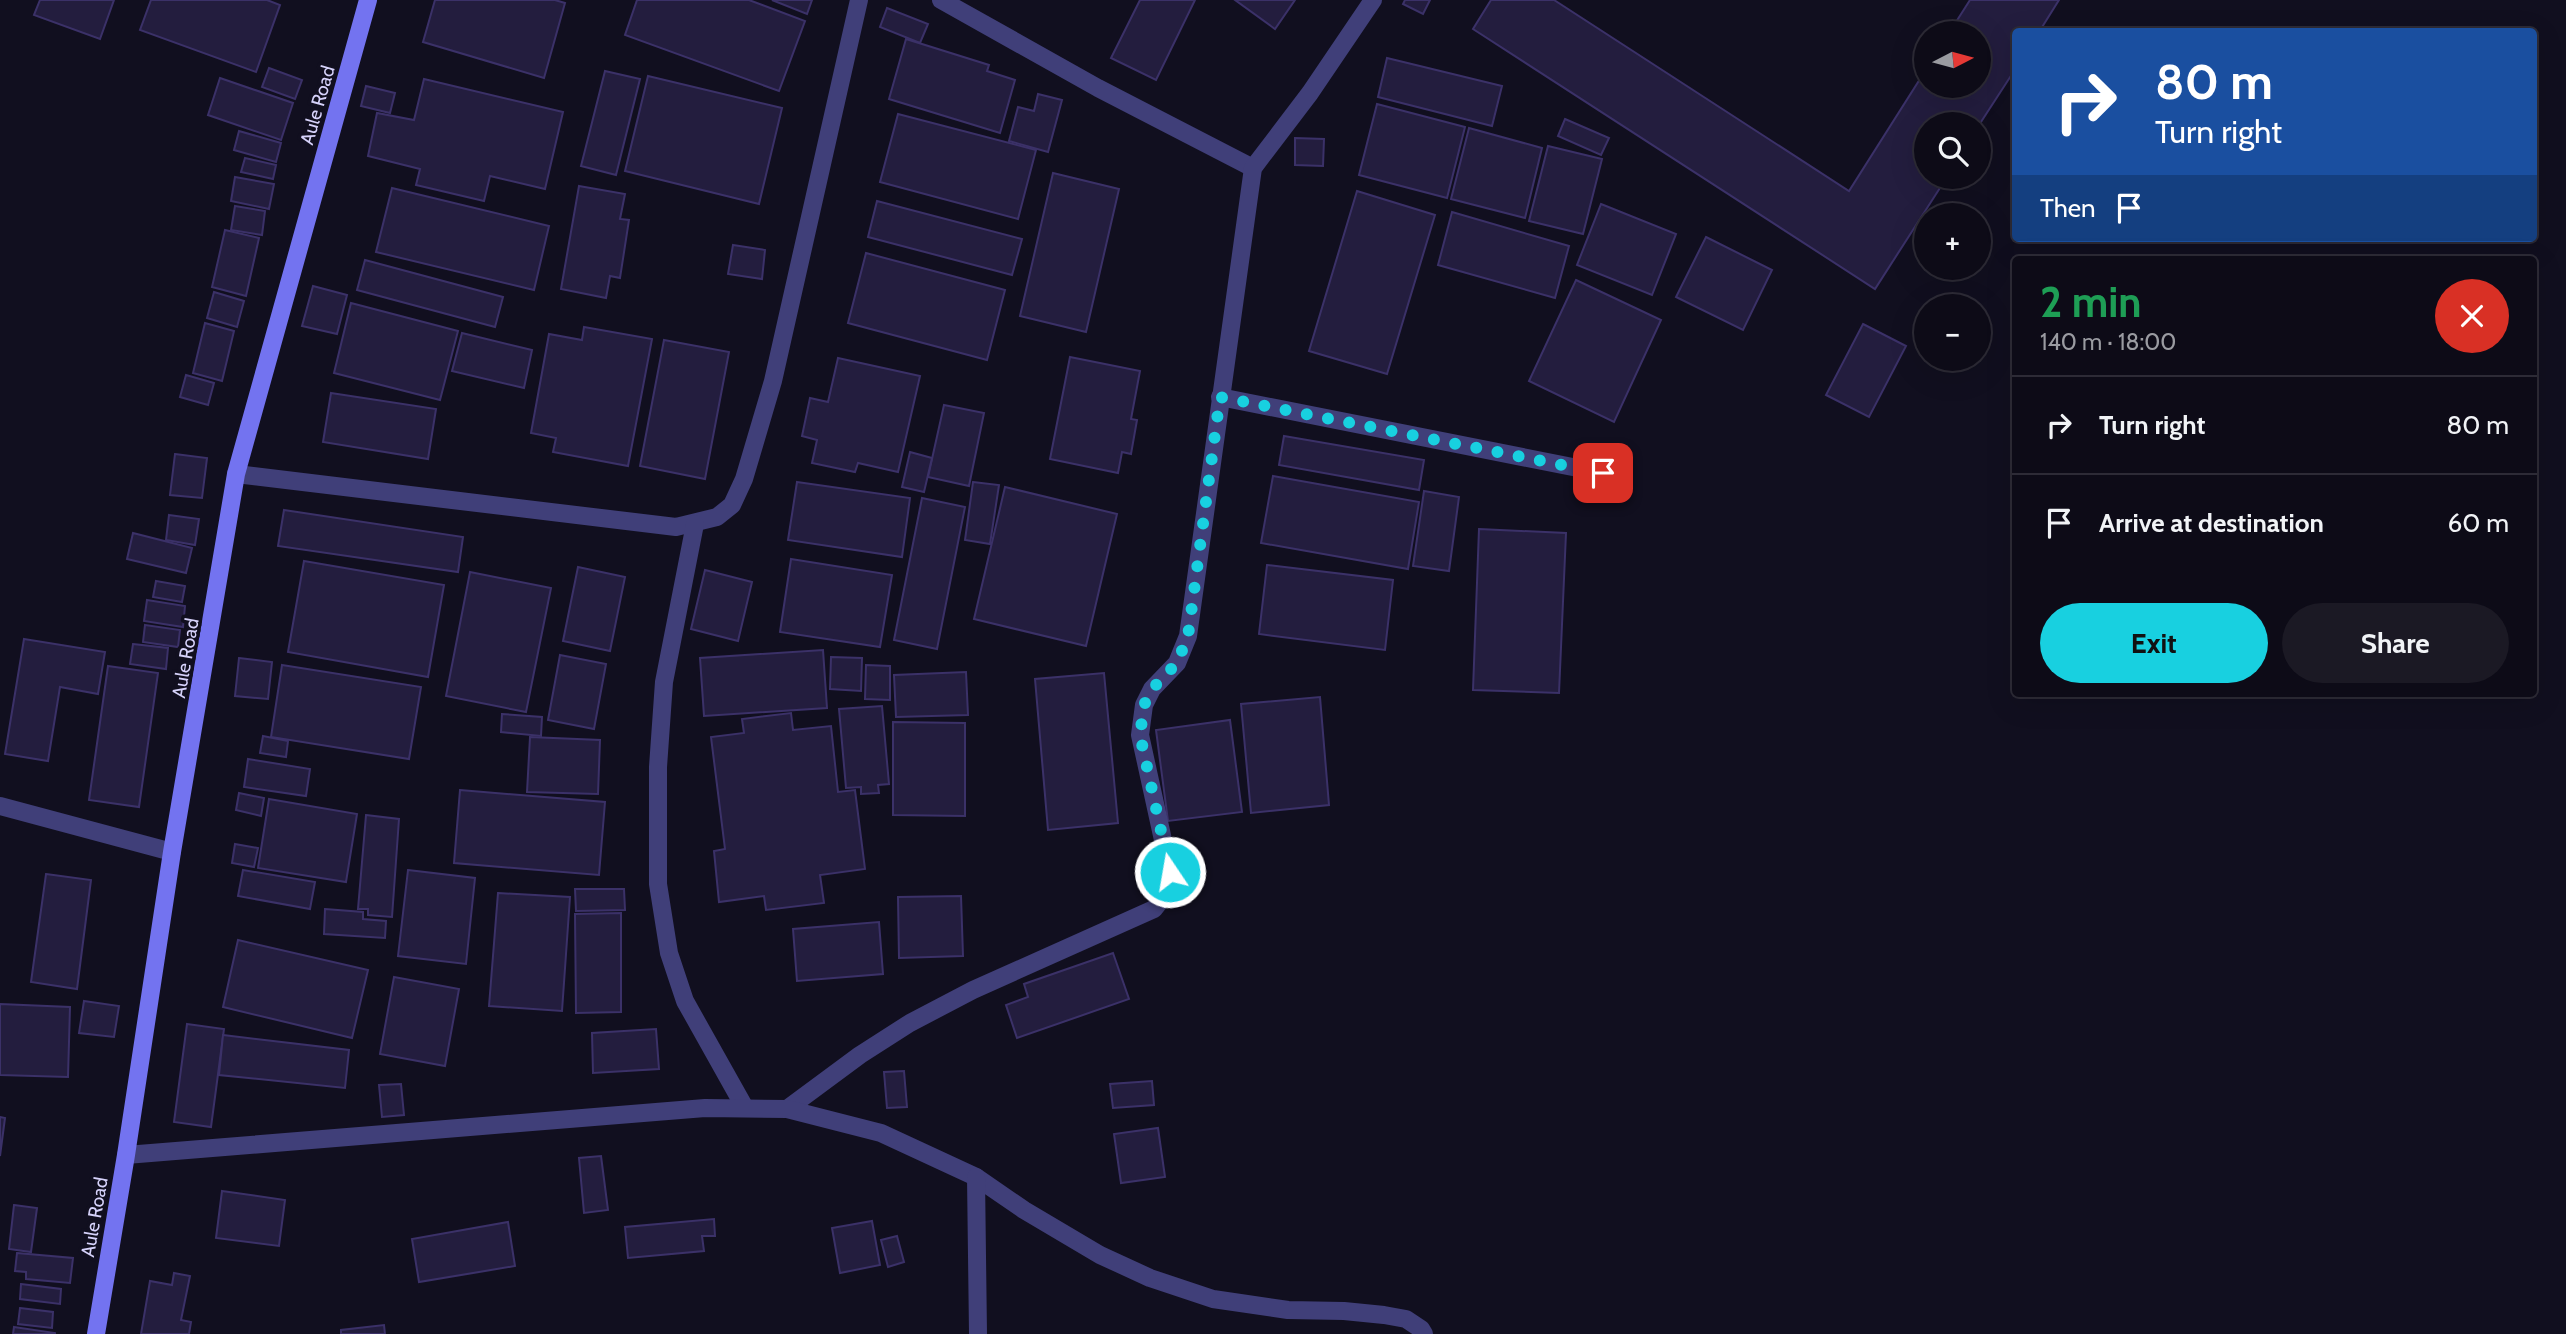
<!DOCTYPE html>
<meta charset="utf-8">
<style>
body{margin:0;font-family:Cabin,sans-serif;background:#1b1924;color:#f1f3f6;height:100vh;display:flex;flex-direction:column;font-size:26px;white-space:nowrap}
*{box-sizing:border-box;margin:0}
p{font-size:23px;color:#9a9ba1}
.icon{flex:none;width:38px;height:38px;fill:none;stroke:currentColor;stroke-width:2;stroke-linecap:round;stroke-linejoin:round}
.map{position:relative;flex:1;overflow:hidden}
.panel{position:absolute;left:2012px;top:256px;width:525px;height:441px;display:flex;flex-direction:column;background:#0d0b17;border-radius:7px;box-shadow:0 7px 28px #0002,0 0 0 2px #2d2b36}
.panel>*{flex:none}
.banner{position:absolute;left:2012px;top:28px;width:525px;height:214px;border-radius:7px;box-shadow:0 7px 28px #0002,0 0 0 2px #2d2b36;background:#1a4fa0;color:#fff;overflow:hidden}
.needle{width:46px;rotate:84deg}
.tools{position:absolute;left:1914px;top:21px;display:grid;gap:14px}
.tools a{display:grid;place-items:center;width:77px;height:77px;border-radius:50%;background:#0d0b17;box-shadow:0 7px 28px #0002,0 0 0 2px #2d2b36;font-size:35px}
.pin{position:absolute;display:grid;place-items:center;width:60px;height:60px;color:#fff;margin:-30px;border-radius:14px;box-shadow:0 4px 10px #0006}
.me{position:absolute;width:77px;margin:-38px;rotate:348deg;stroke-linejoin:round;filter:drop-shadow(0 0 5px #0008)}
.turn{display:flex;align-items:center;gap:24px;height:147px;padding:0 28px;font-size:32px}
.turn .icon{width:91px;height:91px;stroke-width:2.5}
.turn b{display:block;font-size:49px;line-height:60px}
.then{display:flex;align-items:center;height:66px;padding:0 28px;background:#0003;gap:14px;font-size:26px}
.round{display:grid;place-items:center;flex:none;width:74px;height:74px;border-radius:37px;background:#1b1924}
.head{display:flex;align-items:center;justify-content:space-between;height:119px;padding:0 28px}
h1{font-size:42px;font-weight:700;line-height:52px;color:#1e9e55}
.cta{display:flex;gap:14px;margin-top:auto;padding:14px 28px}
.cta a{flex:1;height:80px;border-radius:42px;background:#18d0e0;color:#111;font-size:28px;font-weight:700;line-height:80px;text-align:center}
.cta a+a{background:#1b1924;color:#f1f3f6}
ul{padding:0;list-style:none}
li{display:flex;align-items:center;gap:21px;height:98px;padding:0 28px;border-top:2px solid #2d2b36}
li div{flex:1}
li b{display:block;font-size:26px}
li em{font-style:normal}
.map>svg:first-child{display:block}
.building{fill:#231d3e;stroke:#3b3168;stroke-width:2}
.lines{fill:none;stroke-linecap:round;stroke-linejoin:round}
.street{stroke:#403f79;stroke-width:18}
.secondary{stroke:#7373f0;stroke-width:18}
.route{stroke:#18d0e0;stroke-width:12;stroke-dasharray:0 21.6}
.labels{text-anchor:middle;stroke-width:7;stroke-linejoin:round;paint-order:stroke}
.street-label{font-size:19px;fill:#d6d2fa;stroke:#110f1f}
</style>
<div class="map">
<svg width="2566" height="1334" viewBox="0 0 2566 1334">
<rect width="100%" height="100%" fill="#110f1f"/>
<g class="building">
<polygon points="40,0 114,0 100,39 34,15"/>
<polygon points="151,0 267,0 280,5 256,72 140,30"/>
<polygon points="435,0 555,0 565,3 544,78 423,42"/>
<polygon points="637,0 749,0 805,21 779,91 625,35"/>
<polygon points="772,0 812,0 807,14"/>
<polygon points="1140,0 1195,0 1156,80 1111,58"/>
<polygon points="1235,0 1295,0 1275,29"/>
<polygon points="1405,0 1430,0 1423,14 1403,4"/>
<polygon points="1491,0 1554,0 1849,191 1927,68 1927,86 1979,86 1979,33 1949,33 1970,0 2059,0 2039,32 2016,32 2016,68 1979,125 1927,124 1927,177 1947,177 1875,289 1473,29"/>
<polygon points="887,8 928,24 920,43 880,27"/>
<polygon points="906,39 989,65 987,71 1015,80 1000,133 889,99"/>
<polygon points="1387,58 1502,86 1492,126 1378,97"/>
<polygon points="269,68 302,80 295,99 262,87"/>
<polygon points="605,71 640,79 616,175 581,166"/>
<polygon points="648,76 782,108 759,204 625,171"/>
<polygon points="220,78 293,103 281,140 208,115"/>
<polygon points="424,79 563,112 545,189 490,176 484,201 416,185 420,169 368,156 377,113 414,120"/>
<polygon points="366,86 395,93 390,113 361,106"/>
<polygon points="1038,94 1062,100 1048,152 1009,141 1018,107 1034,111"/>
<polygon points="1377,104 1465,127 1447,198 1359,175"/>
<polygon points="898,114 1036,150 1018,219 880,182"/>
<polygon points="1565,119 1609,138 1601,155 1558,136"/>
<polygon points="1469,128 1542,148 1525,218 1451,199"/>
<polygon points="239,131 281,143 276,162 234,150"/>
<polygon points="1295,138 1324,139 1323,166 1295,165"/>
<polygon points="1548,146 1602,159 1583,234 1529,221"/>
<polygon points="245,158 276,165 273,179 241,172"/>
<polygon points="1053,173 1119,189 1086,332 1020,316"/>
<polygon points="235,177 274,184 269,209 231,201"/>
<polygon points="579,186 625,194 620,219 629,220 620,278 610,276 606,298 561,289"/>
<polygon points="392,188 549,226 534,290 376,252"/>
<polygon points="1357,191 1435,215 1387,374 1309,351"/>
<polygon points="877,201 1022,239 1012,275 868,237"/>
<polygon points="1601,204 1676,234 1652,295 1577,265"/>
<polygon points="235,206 265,211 262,235 231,230"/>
<polygon points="1452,212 1569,246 1555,298 1438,265"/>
<polygon points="225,230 259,238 246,296 212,287"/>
<polygon points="1706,237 1772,270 1743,330 1676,297"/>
<polygon points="733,245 765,250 762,279 728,274"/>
<polygon points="866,253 1005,290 987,360 848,323"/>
<polygon points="365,260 503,297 495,327 357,290"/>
<polygon points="1576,280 1661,320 1614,422 1529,381"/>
<polygon points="313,286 347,295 337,334 302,326"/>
<polygon points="214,292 244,301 237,327 207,318"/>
<polygon points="351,303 458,331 440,400 334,373"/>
<polygon points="205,323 234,331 222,381 193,373"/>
<polygon points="1863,324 1906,346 1869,417 1826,395"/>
<polygon points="584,327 652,339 628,466 553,452 556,438 531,433 549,334 582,340"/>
<polygon points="462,333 532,350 524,388 452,371"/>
<polygon points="664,340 729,352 705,479 640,466"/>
<polygon points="1070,357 1140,371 1131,419 1137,420 1131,454 1122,452 1118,473 1050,459"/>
<polygon points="838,358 920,376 898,472 858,463 855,472 812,463 817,440 802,436 810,398 828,402"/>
<polygon points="186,375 214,383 208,405 180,397"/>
<polygon points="331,393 436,409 428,459 323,442"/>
<polygon points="944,405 984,413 969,486 928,477"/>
<polygon points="1284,436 1424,460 1419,490 1279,465"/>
<polygon points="910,452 932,458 924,492 902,487"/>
<polygon points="175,454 207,458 202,498 170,495"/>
<polygon points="1273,476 1419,502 1408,569 1261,543"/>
<polygon points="797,482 910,498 902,557 788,540"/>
<polygon points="973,482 999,485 990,544 965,540"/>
<polygon points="1005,487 1117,514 1086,646 974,619"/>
<polygon points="1424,491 1459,497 1449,571 1413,566"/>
<polygon points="922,498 965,507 937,649 894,640"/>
<polygon points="284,510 463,537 458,572 278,546"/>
<polygon points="169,515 199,519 195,545 166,540"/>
<polygon points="1479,529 1566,533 1559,693 1473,690"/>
<polygon points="133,533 192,548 186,573 127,559"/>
<polygon points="791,559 892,575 880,647 780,632"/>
<polygon points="304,561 444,585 428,677 288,652"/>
<polygon points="1267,565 1393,580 1385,650 1259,634"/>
<polygon points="578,567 625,577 610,651 563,641"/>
<polygon points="705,570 752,582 738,641 691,629"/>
<polygon points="470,572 551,588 526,712 446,696"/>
<polygon points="156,581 185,586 182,602 153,597"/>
<polygon points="147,600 185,606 183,627 144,621"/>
<polygon points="145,625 180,630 178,647 143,642"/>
<polygon points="24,639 105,652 98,694 60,687 48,761 5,754"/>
<polygon points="133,644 168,648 166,669 130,664"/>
<polygon points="823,650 827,708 704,716 700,658"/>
<polygon points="560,655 606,664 594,729 548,720"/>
<polygon points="831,657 862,658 861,691 830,689"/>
<polygon points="239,658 272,662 268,699 235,696"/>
<polygon points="282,665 421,687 409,759 271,737"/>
<polygon points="866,665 890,666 890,700 865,699"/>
<polygon points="108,666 158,673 139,807 89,800"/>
<polygon points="966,672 968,715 896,717 894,675"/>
<polygon points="1104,673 1118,823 1048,830 1035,679"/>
<polygon points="1320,697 1329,805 1251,813 1241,704"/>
<polygon points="882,706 889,784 878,785 879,793 861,794 861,787 846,788 839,709"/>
<polygon points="791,713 793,730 831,726 838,792 855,790 865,869 820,875 824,903 766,910 764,896 719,902 714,851 725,849 711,737 744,733 742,719"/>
<polygon points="502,714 542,717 541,736 501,732"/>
<polygon points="1230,720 1242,812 1168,821 1156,730"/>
<polygon points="893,722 965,723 965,816 893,815"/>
<polygon points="263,736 288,741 286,757 260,753"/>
<polygon points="530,737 600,740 598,794 527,792"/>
<polygon points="248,759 310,769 306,796 244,787"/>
<polygon points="460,790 605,802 599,875 454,863"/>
<polygon points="239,793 264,798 261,816 236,810"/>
<polygon points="269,799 357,814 346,882 258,868"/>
<polygon points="366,815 399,819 392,917 368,915 368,909 358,909"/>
<polygon points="235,844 258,848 254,867 232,863"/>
<polygon points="243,870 315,882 310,909 238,896"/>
<polygon points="408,870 475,878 466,964 398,956"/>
<polygon points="46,874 91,880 77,989 31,982"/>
<polygon points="575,889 624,889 625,910 576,911"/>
<polygon points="498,893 570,897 562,1011 489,1006"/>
<polygon points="961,896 963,956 899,958 898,897"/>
<polygon points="325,909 363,912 363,919 386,921 385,938 324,934"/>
<polygon points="621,913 621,1012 576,1013 575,914"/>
<polygon points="879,922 883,974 797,981 793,929"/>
<polygon points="238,940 368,970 352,1038 223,1007"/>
<polygon points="1113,953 1129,999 1017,1038 1006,1005 1028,997 1024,984"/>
<polygon points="394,977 459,989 445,1066 380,1054"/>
<polygon points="84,1001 119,1006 114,1037 79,1033"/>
<polygon points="0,1004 70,1007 68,1077 0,1075"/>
<polygon points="187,1024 224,1029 211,1127 174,1122"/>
<polygon points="656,1029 659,1069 593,1073 592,1033"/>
<polygon points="223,1035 349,1050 345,1088 219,1075"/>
<polygon points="904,1071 907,1107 887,1108 884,1072"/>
<polygon points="1152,1081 1154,1105 1113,1108 1110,1084"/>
<polygon points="401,1084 404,1115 382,1117 379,1085"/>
<polygon points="0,1117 5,1118 0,1156"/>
<polygon points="1158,1128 1165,1177 1121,1183 1114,1134"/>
<polygon points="601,1156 608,1210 584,1213 579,1158"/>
<polygon points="222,1191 285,1200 279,1246 216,1238"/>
<polygon points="14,1205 37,1208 31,1252 9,1249"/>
<polygon points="714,1219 715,1236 702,1236 704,1251 628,1258 625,1227"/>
<polygon points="872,1221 880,1265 840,1273 832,1228"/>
<polygon points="508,1222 515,1266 419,1282 412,1239"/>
<polygon points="897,1236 904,1262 888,1267 881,1240"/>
<polygon points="17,1253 73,1258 70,1283 26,1279 26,1272 15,1271"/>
<polygon points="174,1273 190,1276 181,1320 191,1322 189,1334 141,1334 150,1281 172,1285"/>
<polygon points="21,1284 61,1289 60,1304 20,1299"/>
<polygon points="20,1308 53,1312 52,1328 18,1324"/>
<polygon points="384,1325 385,1334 341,1334 341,1330"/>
<polygon points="14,1327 55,1333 55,1334 13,1334"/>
</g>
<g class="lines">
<g class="street">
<polyline points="941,0 1098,88 1253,168"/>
<polyline points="1220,397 1603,473"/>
<polyline points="236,474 676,527 717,517 732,505 744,479 773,381 859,0"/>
<polyline points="695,524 664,682 658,767 658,884 669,953 685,1001 745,1108"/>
<polyline points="0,806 172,852"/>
<polyline points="787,1109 860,1055 910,1023 973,990 1154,909 1169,890 1170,872 1140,735 1144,705 1152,689 1177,663 1188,636 1253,168 1310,93 1373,0"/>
<polyline points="126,1155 705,1108 787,1109 881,1133 976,1177 1024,1210 1100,1255 1150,1278 1213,1299 1288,1310 1344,1311 1384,1315 1406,1319 1421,1329 1424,1334"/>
<polyline points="976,1177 978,1334"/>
</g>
<polyline class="secondary" points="96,1334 126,1155 172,852 236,474 368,0"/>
</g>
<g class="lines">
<polyline class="route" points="1170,872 1140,735 1144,705 1152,689 1177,663 1188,636 1220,397 1603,473"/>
</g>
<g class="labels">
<g class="street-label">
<text transform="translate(317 105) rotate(-74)" y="7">Aule Road</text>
<text transform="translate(185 658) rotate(-80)" y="7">Aule Road</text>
<text transform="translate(94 1217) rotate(-80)" y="7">Aule Road</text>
</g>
</g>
</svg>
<div class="tools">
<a><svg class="needle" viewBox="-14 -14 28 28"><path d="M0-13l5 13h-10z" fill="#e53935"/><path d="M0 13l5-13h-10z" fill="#9a9ba1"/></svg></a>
<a><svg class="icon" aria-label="search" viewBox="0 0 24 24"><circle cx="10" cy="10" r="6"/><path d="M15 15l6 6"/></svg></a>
<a>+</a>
<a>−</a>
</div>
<div class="pin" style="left:1603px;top:473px;background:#d93025"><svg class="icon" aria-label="arrive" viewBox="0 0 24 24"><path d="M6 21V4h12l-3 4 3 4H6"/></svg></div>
<svg class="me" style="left:1170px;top:872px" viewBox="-20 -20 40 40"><circle r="17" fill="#18d0e0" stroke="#fff" stroke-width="3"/><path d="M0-11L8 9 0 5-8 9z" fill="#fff"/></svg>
<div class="banner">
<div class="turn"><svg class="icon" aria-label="right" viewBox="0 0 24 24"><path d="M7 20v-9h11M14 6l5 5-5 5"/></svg><div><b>80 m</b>Turn right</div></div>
<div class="then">Then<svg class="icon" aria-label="arrive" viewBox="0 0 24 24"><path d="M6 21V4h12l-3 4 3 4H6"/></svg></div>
</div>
<section class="panel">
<div class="head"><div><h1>2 min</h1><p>140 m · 18:00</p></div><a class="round" style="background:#d93025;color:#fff"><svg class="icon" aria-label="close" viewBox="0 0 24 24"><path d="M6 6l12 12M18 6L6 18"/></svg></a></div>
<ul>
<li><svg class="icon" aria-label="right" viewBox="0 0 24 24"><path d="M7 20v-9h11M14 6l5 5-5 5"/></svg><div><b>Turn right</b></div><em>80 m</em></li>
<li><svg class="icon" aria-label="arrive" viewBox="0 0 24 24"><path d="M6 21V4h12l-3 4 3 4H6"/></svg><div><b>Arrive at destination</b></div><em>60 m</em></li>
</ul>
<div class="cta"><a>Exit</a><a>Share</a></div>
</section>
</div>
